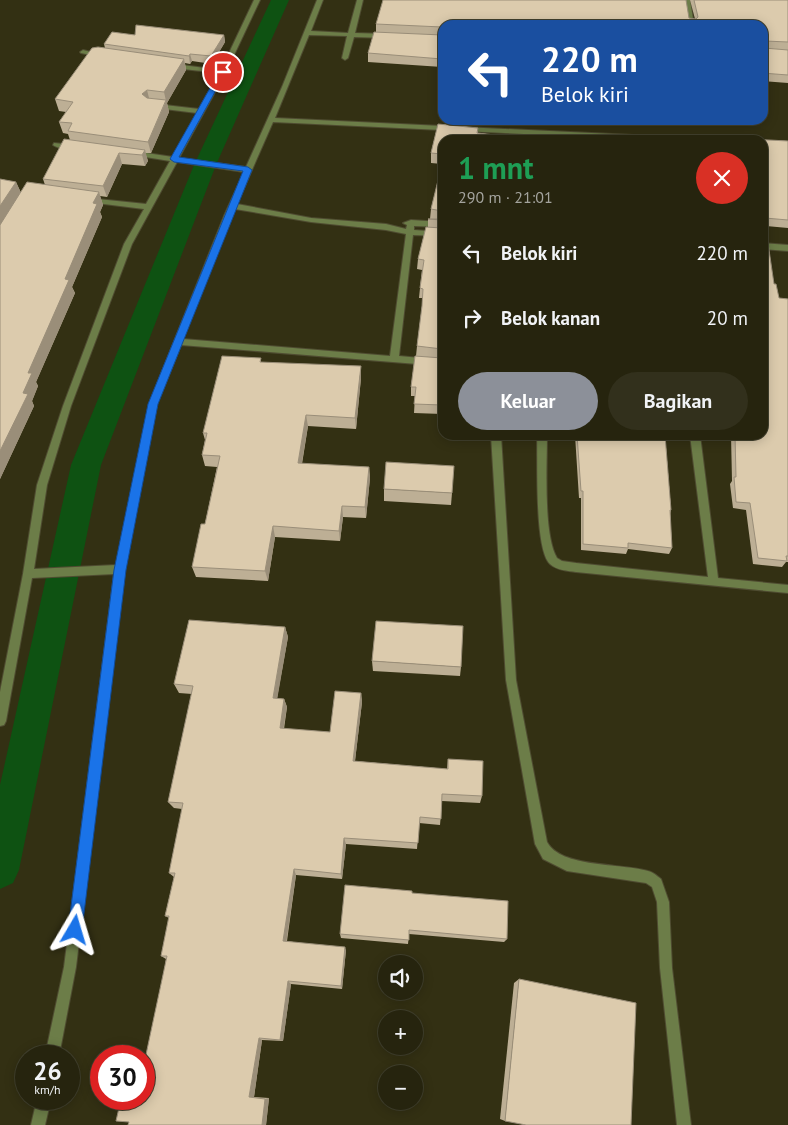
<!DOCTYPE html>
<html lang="id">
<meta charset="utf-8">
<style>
body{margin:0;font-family:"PT Sans",sans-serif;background:#32301c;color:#f1f3f6;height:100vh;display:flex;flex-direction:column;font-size:19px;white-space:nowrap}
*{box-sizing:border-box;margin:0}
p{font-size:16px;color:#a4a49e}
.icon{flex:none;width:28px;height:28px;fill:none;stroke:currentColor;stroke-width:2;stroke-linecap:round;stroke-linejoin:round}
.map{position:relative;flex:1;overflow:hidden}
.sheet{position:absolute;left:438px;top:135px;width:330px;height:305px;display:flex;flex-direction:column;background:#26240e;border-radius:15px;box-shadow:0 2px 12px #0003,0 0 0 1px #42412e}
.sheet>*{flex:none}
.banner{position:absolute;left:438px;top:20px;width:330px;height:105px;border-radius:15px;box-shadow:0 2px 12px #0003,0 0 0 1px #42412e;background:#1a4fa0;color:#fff;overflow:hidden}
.fabs{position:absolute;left:378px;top:955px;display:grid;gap:10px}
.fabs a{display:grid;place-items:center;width:45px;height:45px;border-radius:50%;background:#26240e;box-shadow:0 2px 12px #0003,0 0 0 1px #42412e;font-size:25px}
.speed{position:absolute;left:15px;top:1045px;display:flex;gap:10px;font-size:25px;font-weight:700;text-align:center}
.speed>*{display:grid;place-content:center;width:65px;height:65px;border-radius:50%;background:#26240e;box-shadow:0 2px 12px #0003,0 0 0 1px #42412e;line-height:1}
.speed small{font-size:12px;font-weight:400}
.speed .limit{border:8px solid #d22;background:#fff;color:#111}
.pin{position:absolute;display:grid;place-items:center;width:42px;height:42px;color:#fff;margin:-21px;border:2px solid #fff;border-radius:50%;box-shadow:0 1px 5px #0007}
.me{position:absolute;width:55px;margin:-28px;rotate:7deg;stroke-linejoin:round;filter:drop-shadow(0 0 4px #0008)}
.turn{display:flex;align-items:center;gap:18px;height:105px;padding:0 20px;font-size:22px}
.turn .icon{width:65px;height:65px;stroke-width:2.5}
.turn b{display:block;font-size:35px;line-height:42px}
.round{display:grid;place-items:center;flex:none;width:52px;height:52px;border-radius:26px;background:#32301c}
.overview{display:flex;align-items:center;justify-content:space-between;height:85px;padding:0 20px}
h1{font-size:30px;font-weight:700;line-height:38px;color:#1e9e55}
.primary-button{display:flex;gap:10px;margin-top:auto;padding:10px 20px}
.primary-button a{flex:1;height:58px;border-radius:30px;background:#8c9099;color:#fff;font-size:20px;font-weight:700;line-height:58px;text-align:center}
.primary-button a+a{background:#32301c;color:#f1f3f6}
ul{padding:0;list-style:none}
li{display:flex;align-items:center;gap:15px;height:65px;padding:0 20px}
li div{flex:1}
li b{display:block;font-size:19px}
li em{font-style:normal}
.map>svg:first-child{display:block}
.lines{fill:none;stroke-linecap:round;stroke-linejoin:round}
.canal{fill:#0e5212;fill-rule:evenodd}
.street-casing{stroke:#4f4c31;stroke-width:2}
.street{fill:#6c7d48;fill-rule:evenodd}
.wall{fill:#bdaf95}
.shaded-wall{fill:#9a8e79}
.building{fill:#dccbad;stroke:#9a8e79}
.route{fill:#1a73e8;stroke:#114b97}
</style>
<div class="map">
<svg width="788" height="1125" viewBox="0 0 788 1125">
<rect width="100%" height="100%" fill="#333013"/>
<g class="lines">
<polygon class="canal" points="271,0 289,0 216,165 101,465 19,870 13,883 0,889 0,785 71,465 194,165"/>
<defs>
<g id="street">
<path d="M254,0H260L226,72L179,158L246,167L282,87L317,0H323L311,31L348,33L357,0H363L355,33L387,34L390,36L387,38L354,37L348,58L345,60L342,58L347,36L309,35L275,118L696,138L700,140H651L273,122L237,204L311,218L386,224L406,229L407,225L403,223L411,220L442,222V227L414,226V230L442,232V236L413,235L399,356L442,360V366L181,345L157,404L125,569L76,967L59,1056H45L64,967L114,574L32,578L6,721L4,725L0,726V692L23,574L37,485L63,406L124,244L144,209L88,202L84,200L88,198L146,204L170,161L133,155L129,153L133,151L173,157L197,113L156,108L153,106L156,104L199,109L219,73L174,68L171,66L174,64L221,70ZM177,162L244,172L224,216L149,404L116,565L34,569L47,485L71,406L132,244ZM235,209L311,222L386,230L406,234L390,356L183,339Z"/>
<polygon points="684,0 690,0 694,25 688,25"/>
<polygon points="83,50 103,55 100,57 81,53 80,52"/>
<path d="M54,143L74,145L78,147C72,151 59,149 53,145Z"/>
<polygon points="762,243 788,245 788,251 762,249"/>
<path d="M491,435H501L516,680L547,842C561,868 621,863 648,871C653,872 657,876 661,879L669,902L672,968L691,1125H677L660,968L657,902L652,887L646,883L567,871L543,859L535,844L506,680Z"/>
<path d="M537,435H547C547,464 543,535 557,558L562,561L576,563L708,577L690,435H700L718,578L788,585V593L576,572C568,571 556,570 550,564C534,549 538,460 537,435Z"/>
<polygon points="37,1099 51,1099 45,1125 31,1125"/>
</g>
</defs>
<use href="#street" class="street-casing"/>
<use href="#street" class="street"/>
</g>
<g class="wall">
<polygon points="690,0 788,0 788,83 762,81 762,25 442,25 442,67 368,62 368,53 376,32 376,24 695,19"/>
<polygon points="135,35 224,35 225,42 212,64 192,61 190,64 185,63 186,70 167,103 169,112 151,153 145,153 148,161 145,166 122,164 107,197 100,196 103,205 100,212 102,217 72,287 75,293 36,382 38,386 32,401 34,406 0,479 0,179 16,182 21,193 45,185 43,179 70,140 68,134 63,133 59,122 66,112 59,111 55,99 105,48 104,44"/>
<polygon points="438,124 478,128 478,133 532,139 531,140 442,140 442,414 414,413 415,396 411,396 411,387 415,356 442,358 416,356 417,346 422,306 422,298 419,298 420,288 422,270 417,269 418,259 426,227 428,227 428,219 430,219 431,209 442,164 431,163 431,153"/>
<polygon points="750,139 788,141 788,228 766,226 764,240 774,284 779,298 788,299 788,562 786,562 782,567 753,564 746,510 733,508 730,484 732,481 731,435 762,435 762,140 750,140"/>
<polygon points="261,358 261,362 361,378 356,429 308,426 302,464 369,467 370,478 366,518 343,517 340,541 275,537 268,581 196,577 192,567 205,524 217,467 205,466 202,455 205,440 203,433"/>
<polygon points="575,435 665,435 671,510 670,514 672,548 669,554 628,549 626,554 581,550 581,498 579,498"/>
<polygon points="384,489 452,493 451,505 384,501"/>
<polygon points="285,627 288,637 277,698 284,699 287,707 284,729 330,732 361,693 362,702 355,761 447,769 448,759 482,796 480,803 442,801 440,825 419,823 417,849 346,844 342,879 296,875 287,941 346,950 342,989 291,984 283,1041 262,1040 254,1097 269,1098 266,1125 144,1099 166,959 161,956 169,918 165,916 174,877 169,873 182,809 174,808 168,802 192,694 179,693 174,684"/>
<polygon points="372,661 461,667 460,676 373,671"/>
<polygon points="412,893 507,939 504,942 409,934 408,944 341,938 340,934"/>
<polygon points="519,979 505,1121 500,1119 514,983"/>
</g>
<g class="shaded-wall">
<polygon points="224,35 225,42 212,64 211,56"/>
<polygon points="190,54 192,61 190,64 189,56"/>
<polygon points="184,59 186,70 167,103 169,112 151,153 148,142 166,101 164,92"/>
<polygon points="147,90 150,102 142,94"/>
<polygon points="145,150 148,161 145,166 142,155"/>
<polygon points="119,153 122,164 107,197 103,186"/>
<polygon points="16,182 22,195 0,229 0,206"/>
<polygon points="99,192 103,205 100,212 102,217 72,287 75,293 36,382 38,386 32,401 34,406 0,479 0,451 23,393 28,373 93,203"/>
<polygon points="361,366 361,378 356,429 355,418"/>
<polygon points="306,415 308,426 300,474 298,463"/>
<polygon points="369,467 370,478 366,518 365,507"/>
<polygon points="342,506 343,517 340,541 339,531"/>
<polygon points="273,526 275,537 268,581 265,571"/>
<polygon points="285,627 288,637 276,706 273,698"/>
<polygon points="361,693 362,702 354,769 353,761"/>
<polygon points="284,699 287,707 282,737 280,728"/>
<polygon points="344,838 346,844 342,879 341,874"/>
<polygon points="294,869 296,875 286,944 283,941"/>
<polygon points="345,947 346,950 342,989 341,986"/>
<polygon points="288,981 291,984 283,1041 280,1040"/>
<polygon points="259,1038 262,1040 254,1097 249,1097"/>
<polygon points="269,1098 266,1125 262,1125 265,1099"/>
</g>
<g class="building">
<polygon points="383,0 686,0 689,18 696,19 698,17 694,0 788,0 788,42 765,41 763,43 764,48 788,50 788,75 762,73 762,25 442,25 442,27 376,24"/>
<polygon points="136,25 224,35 211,56 190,54 189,56 104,44 112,32 135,35"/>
<polygon points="374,32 442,35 442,59 368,53"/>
<polygon points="98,47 184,59 164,92 147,90 142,94 147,98 166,100 148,142 68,131 72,123 59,122 73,102 55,99 92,48"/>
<polygon points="438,124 478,128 477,133 532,139 531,140 442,140 442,154 431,153"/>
<polygon points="553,136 588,140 553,140"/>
<polygon points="601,138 622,140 601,140"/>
<polygon points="64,139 145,150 142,155 119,153 103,186 43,179"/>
<polygon points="750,139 788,141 788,220 765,218 767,234 763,235 764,243 768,243 774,284 776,284 779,298 788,299 788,556 786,556 787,561 758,558 750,503 736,502 734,477 736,477 735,435 762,435 762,140 750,140"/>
<polygon points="442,164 442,211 431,209"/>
<polygon points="0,179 16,182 0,206"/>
<polygon points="27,182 99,192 93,203 97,204 65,279 69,280 28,373 32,373 23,393 28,394 0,451 0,225"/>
<polygon points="428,219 442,219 442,220"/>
<polygon points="426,227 442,228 442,349 417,346 422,306 423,289 420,288 424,260 418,259"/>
<polygon points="222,356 261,358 260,362 361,366 355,418 306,415 298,463 369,467 365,507 342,506 339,531 273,526 265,571 192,567 201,524 205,524 220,456 202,455 207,433 203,433"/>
<polygon points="415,356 442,358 442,405 414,404 416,387 411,387"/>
<polygon points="577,435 665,435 671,510 670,510 672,548 628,543 628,548 583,544 583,491 581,491"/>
<polygon points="386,462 454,466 452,493 384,489"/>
<polygon points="189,620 285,627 273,698 284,699 280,728 330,732 335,691 361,693 353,761 448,769 448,759 483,761 482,796 442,794 441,819 420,817 418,843 344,838 341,874 294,869 283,941 345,947 341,986 288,981 280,1040 259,1038 249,1097 265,1099 262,1125 128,1125 129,1122 116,1121 121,1099 144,1099 144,1064 167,956 161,956 169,916 165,916 175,873 169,873 183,803 168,802 193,686 174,684"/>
<polygon points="376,621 463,626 461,667 372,661"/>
<polygon points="345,885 412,891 412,893 508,901 507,939 409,930 409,940 340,934"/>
<polygon points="519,979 636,1003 631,1125 526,1125 505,1121"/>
</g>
<polygon class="route" points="223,70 226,72 179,157 248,167 252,170 158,404 126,570 82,930 80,935 75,937 70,935 68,930 114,570 148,404 243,171 174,162 170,159 219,72"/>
</svg>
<div class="fabs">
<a><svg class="icon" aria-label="sound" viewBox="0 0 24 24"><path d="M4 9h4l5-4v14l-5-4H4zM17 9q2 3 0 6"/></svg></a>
<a>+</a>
<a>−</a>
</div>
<div class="speed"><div>26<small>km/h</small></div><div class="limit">30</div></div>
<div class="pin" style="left:223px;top:72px;background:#d93025"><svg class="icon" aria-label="arrive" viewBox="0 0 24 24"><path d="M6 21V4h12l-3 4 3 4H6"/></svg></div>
<svg class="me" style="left:75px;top:930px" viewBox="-20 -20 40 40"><path d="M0-17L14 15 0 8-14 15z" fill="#1a73e8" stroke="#fff" stroke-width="4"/></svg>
<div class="banner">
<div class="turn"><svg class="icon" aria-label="left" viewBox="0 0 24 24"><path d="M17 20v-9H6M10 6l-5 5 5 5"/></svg><div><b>220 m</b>Belok kiri</div></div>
</div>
<section class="sheet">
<div class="overview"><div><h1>1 mnt</h1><p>290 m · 21:01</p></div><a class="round" style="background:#d93025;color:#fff"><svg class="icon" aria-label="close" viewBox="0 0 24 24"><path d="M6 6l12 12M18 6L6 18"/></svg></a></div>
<ul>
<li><svg class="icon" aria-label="left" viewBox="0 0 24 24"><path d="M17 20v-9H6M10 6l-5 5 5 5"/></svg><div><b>Belok kiri</b></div><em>220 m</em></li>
<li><svg class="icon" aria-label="right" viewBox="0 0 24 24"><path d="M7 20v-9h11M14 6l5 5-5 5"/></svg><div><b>Belok kanan</b></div><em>20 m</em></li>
</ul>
<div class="primary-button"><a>Keluar</a><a>Bagikan</a></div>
</section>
</div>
